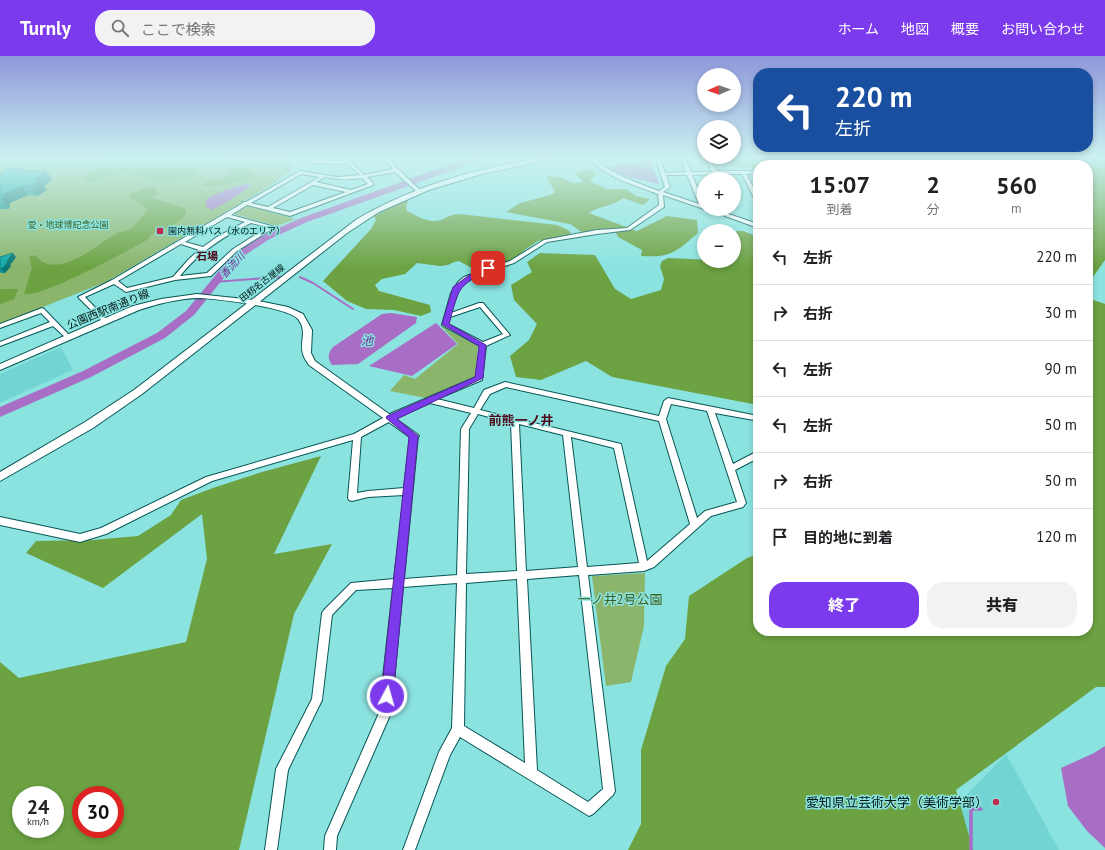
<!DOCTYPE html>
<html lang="ja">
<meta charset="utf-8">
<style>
body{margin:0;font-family:"PT Sans","Noto Sans JP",sans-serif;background:#f2f2f2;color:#202124;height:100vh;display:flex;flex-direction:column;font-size:15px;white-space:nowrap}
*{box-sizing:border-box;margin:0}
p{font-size:13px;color:#757577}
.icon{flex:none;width:22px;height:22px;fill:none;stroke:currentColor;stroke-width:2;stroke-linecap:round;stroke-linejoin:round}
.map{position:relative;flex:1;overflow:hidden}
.details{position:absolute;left:753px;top:104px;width:340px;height:476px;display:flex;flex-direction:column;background:#fff;border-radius:16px;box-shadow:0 2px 6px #0003}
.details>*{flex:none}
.top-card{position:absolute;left:753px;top:12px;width:340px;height:84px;border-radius:16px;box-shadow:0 2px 6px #0003;background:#1a4fa0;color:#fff;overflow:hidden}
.needle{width:26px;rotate:268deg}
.tools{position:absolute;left:697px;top:12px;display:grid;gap:8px}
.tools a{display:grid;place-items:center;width:44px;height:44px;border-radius:50%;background:#fff;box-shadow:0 2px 6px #0003;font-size:20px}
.speed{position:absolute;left:12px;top:730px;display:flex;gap:8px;font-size:20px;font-weight:700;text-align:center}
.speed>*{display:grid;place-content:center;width:52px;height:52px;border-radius:50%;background:#fff;box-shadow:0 2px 6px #0003;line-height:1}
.speed small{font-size:10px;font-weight:400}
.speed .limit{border:6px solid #d22;background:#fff;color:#111}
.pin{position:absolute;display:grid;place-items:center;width:34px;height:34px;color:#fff;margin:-17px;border-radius:8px;box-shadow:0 2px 6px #0006}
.me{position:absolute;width:44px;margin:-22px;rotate:6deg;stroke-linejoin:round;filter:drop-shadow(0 0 3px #0008)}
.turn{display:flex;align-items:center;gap:14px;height:84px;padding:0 16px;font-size:18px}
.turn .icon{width:52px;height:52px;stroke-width:2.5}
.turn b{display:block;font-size:28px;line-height:34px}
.eta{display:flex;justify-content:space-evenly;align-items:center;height:68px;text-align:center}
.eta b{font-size:24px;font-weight:800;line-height:28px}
.button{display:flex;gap:8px;margin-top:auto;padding:8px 16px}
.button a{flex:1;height:46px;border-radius:16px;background:#7c3aed;color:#fff;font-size:16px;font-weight:800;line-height:46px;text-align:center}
.button a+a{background:#f2f2f2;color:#202124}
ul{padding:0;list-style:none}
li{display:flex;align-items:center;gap:12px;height:56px;padding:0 16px;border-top:1px solid #e0e0e0}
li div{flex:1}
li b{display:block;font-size:15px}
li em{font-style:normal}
header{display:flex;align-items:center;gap:24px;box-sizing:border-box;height:56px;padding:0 20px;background:#7c3aed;color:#fff}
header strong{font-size:19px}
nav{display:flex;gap:22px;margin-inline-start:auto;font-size:14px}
.search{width:280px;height:36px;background:#f2f2f2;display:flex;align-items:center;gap:10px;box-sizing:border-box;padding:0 14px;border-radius:16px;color:#757577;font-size:15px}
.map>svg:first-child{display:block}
.built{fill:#73d5d3}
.green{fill:#8ab56b}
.forest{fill:#6ca242;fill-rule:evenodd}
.water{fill:#a86ec5}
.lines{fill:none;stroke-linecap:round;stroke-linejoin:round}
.stream-far1{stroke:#a86ec5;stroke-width:2}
.stream{stroke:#a86ec5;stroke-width:3.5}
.river{fill:#a86ec5;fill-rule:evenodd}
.minor-casing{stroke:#065655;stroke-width:2}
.tertiary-casing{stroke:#065655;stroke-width:2}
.secondary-casing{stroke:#065655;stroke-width:2}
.minor{fill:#fff;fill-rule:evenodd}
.tertiary{fill:#fff;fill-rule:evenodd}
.secondary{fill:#fff;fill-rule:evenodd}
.wall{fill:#0e908f}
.shaded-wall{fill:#0b7674}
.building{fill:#10a8a6;stroke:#0b7674}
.route{fill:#7c3aed;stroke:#51269a}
.poi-dot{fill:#bd2d4d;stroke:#8be3e0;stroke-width:1.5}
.labels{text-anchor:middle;stroke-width:3;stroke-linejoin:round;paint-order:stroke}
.far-park-label{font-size:9px;fill:#406323;stroke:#8be3e0}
.far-poi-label{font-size:9px;fill:#001918;stroke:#8be3e0;text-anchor:start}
.far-street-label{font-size:9px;fill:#001918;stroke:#8be3e0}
.far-water-label{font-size:10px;font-style:italic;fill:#722992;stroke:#8be3e0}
.far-quarter-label{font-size:11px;font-weight:bold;fill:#4f091a;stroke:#8be3e0}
.street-label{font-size:11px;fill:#001918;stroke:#8be3e0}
.water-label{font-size:12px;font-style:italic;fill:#722992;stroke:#8be3e0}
.quarter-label{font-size:13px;font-weight:bold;fill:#4f091a;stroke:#8be3e0}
.near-park-label{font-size:13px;fill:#406323;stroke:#8be3e0}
.near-poi-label{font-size:13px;fill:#001918;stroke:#8be3e0;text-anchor:end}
</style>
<header>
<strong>Turnly</strong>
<div class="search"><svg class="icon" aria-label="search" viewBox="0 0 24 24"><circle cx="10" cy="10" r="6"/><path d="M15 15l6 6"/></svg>ここで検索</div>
<nav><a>ホーム</a><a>地図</a><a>概要</a><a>お問い合わせ</a></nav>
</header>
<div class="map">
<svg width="1105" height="794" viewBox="0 0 1105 794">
<rect width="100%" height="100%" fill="#8be3e0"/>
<g class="built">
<polygon points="61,291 73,314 0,347 0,318"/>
<polygon points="1006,698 1059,794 913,794"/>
</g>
<g class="green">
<polygon points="0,101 290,101 291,115 273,128 106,226 0,268"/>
<polygon points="248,150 295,163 277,170 234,158"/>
<polygon points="441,270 478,290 475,321 426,342 390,335 404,319 415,323 458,288"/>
<polygon points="645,517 644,570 631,626 606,630 592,520"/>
</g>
<g class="forest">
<polygon points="97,101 231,101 198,112 190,122 161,125 124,117 112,119 95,125 85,125 85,120 100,111 101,103"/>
<path d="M719,101H926C932,101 963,106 966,109H855L823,103L824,108L820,109L814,103L809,105L811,109L763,108L758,109L756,113L732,110L723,106L724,104Z"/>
<polygon points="1085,101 1105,101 1105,204 1088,228 1088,111 1092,106"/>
<path d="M230,104C236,109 247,116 254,116L253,121C247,125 209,133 203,129L208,124L220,122L231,118L229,116L233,112L226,106Z"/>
<path d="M591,113L596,118L590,125L607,133H626L636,140L650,143L643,149L623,142C613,150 599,150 589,157L637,175L667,160L697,164L698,177C676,196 671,202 641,200L642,194L618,181L615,175L598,173L583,177L570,168L506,156L520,147L550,139L555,136L546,120L561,121L572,127L583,126L575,117Z"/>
<path d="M155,130L157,137L151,142L182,151L186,154V158L180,165L151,179L149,183C131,193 39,243 24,238L32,212L29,201L35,199C55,226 96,190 115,178C120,175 127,176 132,172C138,167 143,158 148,153L130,142L131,138L148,131Z"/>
<path d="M404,145H409L406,149L407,155C417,160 429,168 441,164C448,161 452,158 459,158L557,169L568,174L571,177L568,180L538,185L526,193L514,204L481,212H472L459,205L454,206L448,209L440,210L417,207L405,218L382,223L375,229L379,235L430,249L431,256L421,260L394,254L366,253L347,245L323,225L371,173L376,164L374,160Z"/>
<polygon points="736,175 743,175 758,181 758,349 612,321 586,305 541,324 516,321 510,300 529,284 537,268 514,244 511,229 532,216 527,206 540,197 595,199 615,233 631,243 661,234 664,223 660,210 662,205 668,202 734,205 739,198"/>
<polygon points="0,233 18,233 14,243 0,248"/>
<polygon points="1088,242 1105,248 1105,631 1096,631 956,734 973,794 628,794 641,768 641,694 666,610 685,583 689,540 747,502 758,498 758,575 1088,575"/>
<path d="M321,400L274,498L332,488L294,558L239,794H0V606L19,622L186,586L207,503L202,458L103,532L26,497L36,485L93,484L138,480L171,459L181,444L213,432L262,416ZM21,739H55V773H21ZM81,739H115V773H81Z"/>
</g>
<g class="water">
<polygon points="651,103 652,113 654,113 659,128 629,121 611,114 613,114 609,111"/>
<path d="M249,128L250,130C239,139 224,148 211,154L206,150V144C213,137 239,129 249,128Z"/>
<path d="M391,257L417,261L416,267L358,308L332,309C327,302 328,297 333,291L382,258Z"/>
<polygon points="436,267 457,288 412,320 369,310"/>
<polygon points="1105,690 1105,792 1087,775 1068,750 1061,712 1094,697"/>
</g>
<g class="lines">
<g class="stream-far1">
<polyline points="300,221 313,227 353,253"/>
<polyline points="214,226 281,221"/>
</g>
<polyline class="stream" points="971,794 971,753 981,753"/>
<polygon class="river" points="478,101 490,101 307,166 268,184 245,199 235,208 194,259 165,282 91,321 0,361 0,351 83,315 157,277 186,255 228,204 238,195 261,180 301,162 434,114"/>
<defs>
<g id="minor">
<polygon points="231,101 234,102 224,106 222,105"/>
<path d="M345,101H349L348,103L364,119L393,113L383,101H387L398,113L420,134L416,135L395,116L367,121L373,127V129L290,160L247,149L231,159L275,171L237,195L211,220L175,224L126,236L114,228L85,241L107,264L108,265L105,267L103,266L78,241L112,224L243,147V146H246L300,115L337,121L360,119L348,108L308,107L306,106L313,104L345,105L344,103ZM301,118L320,121L268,151L251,147ZM325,121C338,124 349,124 362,122L368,128L351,134L316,126ZM313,129L346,136L290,156L273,152ZM227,161L245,166L217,181L203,191L185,186ZM251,167L268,171L233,193L207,217L180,220C199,196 224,180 251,167ZM181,188L199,194L189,203L173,221L127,232L118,225Z"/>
<path d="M588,101H592C612,118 635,126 659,135L665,131L655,101H659L665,117L686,116L680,101H684L691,116H712L705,101H709L717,115H758V117L746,118L758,139V146L755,144L742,118H718L720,123H716L713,118L692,119L704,147V153L663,139L664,151L630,174L597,178L547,186L514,207L476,220L462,229L459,233L451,257L479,247H483L510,279L486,290L482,324L437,343L474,352L484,334L505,326L659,360L664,345L668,342L758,360V370L755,369L754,364L715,357L733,408L758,395V402L735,414L746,447L743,451L711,460L654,511L644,515L588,519L615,735L613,739L593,758L589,760L460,681L450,699L415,794H403L439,696L452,672L457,527L403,531L391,657L337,780L336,794H324L325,780L379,657L393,532L356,534L332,559L322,644L288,714L277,794H265L276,713L312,643L322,557L324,554L351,527L394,523L404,439L368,441L352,445L349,444L348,442L353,384L212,425L106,478L80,486L0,469V461L80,478L101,472L206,421L354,378L392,357L476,321L480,290L442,269L451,237L458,226L464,221L480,215L510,205L544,184L597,174L627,172L659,149L658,138C634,129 604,121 588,101ZM666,119H687L699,148L663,136L670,131ZM480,251L503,278L483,286L448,268L450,261ZM506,331L659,365L690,468L647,505L621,388L480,354L490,338ZM430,347L471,357L461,373L457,519L404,523L418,380L414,377L410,380L404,432L368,435L357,437L361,381L398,361ZM671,348L707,355L737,446L705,455L697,462L666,363ZM478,358L511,367L517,515L466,518L469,373ZM519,368L563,379L578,511L526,515ZM571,381L614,392L639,507L587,511ZM579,519L603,733L588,746L537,714L527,523ZM517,523L525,707L464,670L466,527Z"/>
<polygon points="979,101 983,101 988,106 984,107"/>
<polygon points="706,153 714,153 758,168 758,172"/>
<polygon points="42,252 44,253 70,280 70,282 66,282 53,270 0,290 0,286 50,266 41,257 0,272 0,268"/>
</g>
<path id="tertiary" d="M197,238L254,244L288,251L303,258L312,274L311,297L315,305L417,378L419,380L417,382H411L309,309C307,306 304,302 303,298C299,285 308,276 298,263C288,251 213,242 196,242C177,243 157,248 139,254L0,314V308L133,250L161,243Z"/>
<path id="secondary" d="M546,101H562L482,118L429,134L379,156L347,177L142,338L93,372L0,425V416L85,366L134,334L357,163C415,129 481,111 546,101Z"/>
</defs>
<use href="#minor" class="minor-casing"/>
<use href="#tertiary" class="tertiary-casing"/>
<use href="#secondary" class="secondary-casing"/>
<use href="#minor" class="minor"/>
<use href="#tertiary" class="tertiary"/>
<use href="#secondary" class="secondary"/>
</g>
<g class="wall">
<polygon points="26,113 28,115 46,114 52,123 44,130 47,134 37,140 28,139 10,147 9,153 0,153 0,118"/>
<polygon points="0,201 16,201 10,209 11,210 5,217 1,217 0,216"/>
</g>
<g class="shaded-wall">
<polygon points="46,114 52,123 44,130 47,134 37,140 31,130 35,124"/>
<polygon points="22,130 28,139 10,147 9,153 2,143 4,138"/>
<polygon points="13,197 16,201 10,209 11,210 5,217 2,213"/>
</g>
<g class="building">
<polygon points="8,113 26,113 23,115 46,114 35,124 41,125 31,130 22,130 4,138 2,143 0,143 0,118"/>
<polygon points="13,197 7,205 8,206 2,213 0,213 0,201"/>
</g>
<linearGradient id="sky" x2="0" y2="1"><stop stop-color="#8e98da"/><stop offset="0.48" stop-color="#cbf2f1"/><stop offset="1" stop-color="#cbf2f1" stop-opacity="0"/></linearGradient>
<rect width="1105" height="212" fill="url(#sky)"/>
<path class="route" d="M488,210L491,212L490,214C456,230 459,233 449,268L486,289L483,322L397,363L418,380L393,640L391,644L387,646L383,644L381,640L409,381L386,362L387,360L475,321L479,290L442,268L453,231L468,220Z"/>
<g class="poi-dot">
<rect x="156" y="171" width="8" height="8" rx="2"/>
<circle cx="996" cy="746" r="4"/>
</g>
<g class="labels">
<g class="far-park-label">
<text x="68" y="172">愛・地球博記念公園</text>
</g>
<g class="far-poi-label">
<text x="168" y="178">園内無料バス（水のエリア）</text>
</g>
<g class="far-street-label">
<text transform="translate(262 227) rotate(-38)" y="3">田籾名古屋線</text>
</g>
<g class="far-water-label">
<text transform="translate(232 209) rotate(-47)" y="4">香流川</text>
</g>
<g class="far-quarter-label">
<text x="207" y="204">石場</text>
</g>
<g class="street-label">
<text transform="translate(108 253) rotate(-22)" y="4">公園西駅南通り線</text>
</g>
<g class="water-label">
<text x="367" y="289">池</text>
</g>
<g class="quarter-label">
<text x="521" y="369">前熊一ノ井</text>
</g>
<g class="near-park-label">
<text x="620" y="548">一ノ井2号公園</text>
</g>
<g class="near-poi-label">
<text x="988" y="751">愛知県立芸術大学（美術学部）</text>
</g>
</g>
</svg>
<div class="tools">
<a><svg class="needle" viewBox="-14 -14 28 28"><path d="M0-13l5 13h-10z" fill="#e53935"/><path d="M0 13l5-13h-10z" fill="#757577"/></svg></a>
<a><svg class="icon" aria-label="layers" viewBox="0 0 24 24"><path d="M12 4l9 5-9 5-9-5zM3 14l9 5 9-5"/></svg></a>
<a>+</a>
<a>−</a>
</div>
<div class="speed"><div>24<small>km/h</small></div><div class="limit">30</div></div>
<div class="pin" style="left:488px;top:212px;background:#d93025"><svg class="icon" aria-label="arrive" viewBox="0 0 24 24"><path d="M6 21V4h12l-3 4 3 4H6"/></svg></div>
<svg class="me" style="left:387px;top:640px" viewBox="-20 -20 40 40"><circle r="17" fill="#7c3aed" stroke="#fff" stroke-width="3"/><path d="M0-11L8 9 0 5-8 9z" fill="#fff"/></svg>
<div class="top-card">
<div class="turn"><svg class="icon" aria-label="left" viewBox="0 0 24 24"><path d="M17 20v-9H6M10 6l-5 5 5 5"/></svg><div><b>220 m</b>左折</div></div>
</div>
<section class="details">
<div class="eta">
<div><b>15:07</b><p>到着</p></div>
<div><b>2</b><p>分</p></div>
<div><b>560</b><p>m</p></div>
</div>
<ul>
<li><svg class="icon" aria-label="left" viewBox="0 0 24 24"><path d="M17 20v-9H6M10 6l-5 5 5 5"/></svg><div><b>左折</b></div><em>220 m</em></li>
<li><svg class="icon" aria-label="right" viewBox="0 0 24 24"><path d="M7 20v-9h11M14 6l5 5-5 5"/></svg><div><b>右折</b></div><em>30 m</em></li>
<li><svg class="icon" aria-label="left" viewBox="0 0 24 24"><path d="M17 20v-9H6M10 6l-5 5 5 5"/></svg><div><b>左折</b></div><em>90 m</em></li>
<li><svg class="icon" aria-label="left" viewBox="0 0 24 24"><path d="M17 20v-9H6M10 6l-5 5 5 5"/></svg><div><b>左折</b></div><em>50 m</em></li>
<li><svg class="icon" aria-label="right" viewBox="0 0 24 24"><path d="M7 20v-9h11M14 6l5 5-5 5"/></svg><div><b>右折</b></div><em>50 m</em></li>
<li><svg class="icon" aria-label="arrive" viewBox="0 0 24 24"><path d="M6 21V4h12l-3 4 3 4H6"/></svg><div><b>目的地に到着</b></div><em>120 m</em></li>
</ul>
<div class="button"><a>終了</a><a>共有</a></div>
</section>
</div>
